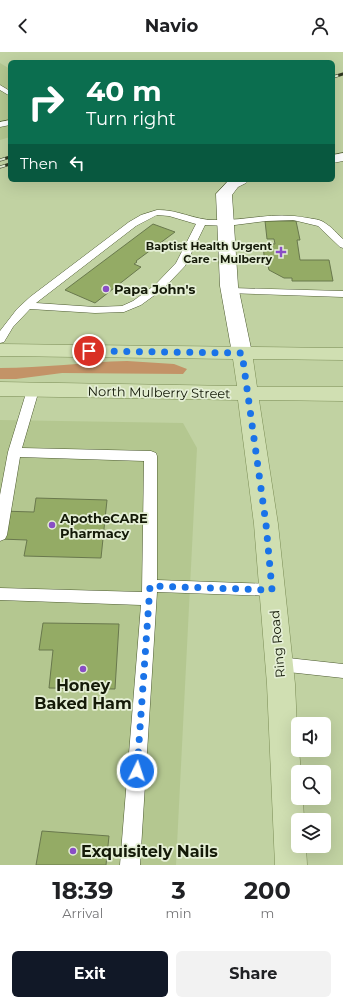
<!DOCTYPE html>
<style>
body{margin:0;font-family:Montserrat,sans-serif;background:#f2f2f2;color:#202124;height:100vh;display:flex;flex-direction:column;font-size:15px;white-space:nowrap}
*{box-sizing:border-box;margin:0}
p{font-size:13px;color:#757577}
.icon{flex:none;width:22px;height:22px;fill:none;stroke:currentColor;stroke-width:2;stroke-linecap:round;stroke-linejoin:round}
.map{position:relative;height:813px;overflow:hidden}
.drawer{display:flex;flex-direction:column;background:#fff;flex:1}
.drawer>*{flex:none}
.guide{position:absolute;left:8px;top:8px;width:327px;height:122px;border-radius:6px;box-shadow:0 4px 16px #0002;background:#0b6e4f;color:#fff;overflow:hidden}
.controls{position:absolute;left:291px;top:665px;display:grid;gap:8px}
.controls a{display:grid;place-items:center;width:40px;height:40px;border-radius:6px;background:#fff;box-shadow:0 4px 16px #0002;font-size:20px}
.pin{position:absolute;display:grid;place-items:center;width:34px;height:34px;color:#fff;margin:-17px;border:2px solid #fff;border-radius:50%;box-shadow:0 1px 4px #0007}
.me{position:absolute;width:44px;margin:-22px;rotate:4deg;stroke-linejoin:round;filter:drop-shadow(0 0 3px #0008)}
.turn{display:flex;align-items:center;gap:14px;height:84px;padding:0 12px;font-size:18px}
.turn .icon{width:52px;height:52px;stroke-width:2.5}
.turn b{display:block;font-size:28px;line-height:34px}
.then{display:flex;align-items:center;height:38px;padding:0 12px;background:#0003;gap:8px;font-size:15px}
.eta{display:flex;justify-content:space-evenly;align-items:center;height:68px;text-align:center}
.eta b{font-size:24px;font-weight:700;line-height:28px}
.cta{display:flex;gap:8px;margin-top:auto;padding:8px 12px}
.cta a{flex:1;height:46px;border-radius:6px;background:#111827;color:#fff;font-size:16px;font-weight:700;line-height:46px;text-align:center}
.cta a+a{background:#f2f2f2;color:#202124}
header{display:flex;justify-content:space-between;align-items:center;height:52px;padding:0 12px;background:#fff;font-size:18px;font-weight:700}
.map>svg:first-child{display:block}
.built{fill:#b4c790}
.green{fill:#c39367}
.building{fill:#94ab65;stroke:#69784d}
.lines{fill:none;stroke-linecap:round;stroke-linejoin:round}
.service-casing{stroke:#4d5b31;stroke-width:1}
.minor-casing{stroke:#4d5b31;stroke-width:1}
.primary-casing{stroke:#7a8c55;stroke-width:1}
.service{fill:#fff;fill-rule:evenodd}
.minor{fill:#fff;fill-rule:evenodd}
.primary{fill:#d0dfb2;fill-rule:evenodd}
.rail-casing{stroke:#303821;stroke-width:3}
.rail{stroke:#e5efd6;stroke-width:2;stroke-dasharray:5.5;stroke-linecap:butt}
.route{stroke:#1a73e8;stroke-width:7;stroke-dasharray:0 12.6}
.poi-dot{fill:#894ec5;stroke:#e5efd6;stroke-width:1.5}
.labels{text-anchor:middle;stroke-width:3.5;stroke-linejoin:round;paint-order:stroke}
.far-poi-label{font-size:11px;font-weight:bold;fill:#141a08;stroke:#e5efd6;text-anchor:end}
.poi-label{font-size:13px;font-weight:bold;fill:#141a08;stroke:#e5efd6;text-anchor:start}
.street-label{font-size:13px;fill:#141a08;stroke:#e5efd6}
.near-poi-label{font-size:16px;font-weight:bold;fill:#141a08;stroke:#e5efd6}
</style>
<header><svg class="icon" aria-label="back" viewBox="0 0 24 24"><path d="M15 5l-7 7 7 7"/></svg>Navio<svg class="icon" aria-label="person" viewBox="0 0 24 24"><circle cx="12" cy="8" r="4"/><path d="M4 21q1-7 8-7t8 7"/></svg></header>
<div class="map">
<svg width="343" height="813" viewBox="0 0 343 813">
<rect width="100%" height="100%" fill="#c1d2a2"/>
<g class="built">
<polygon points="0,11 10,17 10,85 0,88"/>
<polygon points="0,368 183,371 197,396 176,813 0,813"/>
</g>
<path class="green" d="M127,309L174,312L187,317L183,322L62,321L16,327H0V316C43,316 85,310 127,309Z"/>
<g class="building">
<polygon points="265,169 296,169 300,188 297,188 300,208 329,208 333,229 292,229 292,226 284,226 269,218 268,214 265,214 263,192 275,192 274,187 267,187"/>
<polygon points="153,172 175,180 136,209 137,210 134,212 141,215 95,251 65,238"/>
<polygon points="36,446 107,448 101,506 24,504 27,488 0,487 0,459 34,460"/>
<polygon points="43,571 119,572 115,637 49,636 53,598 39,598"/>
<polygon points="42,779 109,784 106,813 36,813"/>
</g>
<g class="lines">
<defs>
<g id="service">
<polygon points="0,33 10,39 10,44 0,38"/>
<polygon points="10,68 10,73 0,75 0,70"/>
<path d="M157,158C177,157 194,168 214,168C248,169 272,159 308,166C313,167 320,167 325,171C332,175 337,182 343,187V196L340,195L318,174L293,168L266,169L227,174L205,173L185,214L163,237L141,253L124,260L95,261L30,257L13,275L4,290L0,291V279L17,257L30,245L129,170L141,163ZM157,163L169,164L196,172L176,211L155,233L133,249L122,254L95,255L36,251L136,174Z"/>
<polygon points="231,236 343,239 343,245 227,241 226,239 227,237"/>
<polygon points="33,334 37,335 39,338 22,396 151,399 156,401 157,404 157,528 272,532 277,534 279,538 277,542 272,544 157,540 140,813 120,813 141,553 0,548 0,536 142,540 144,409 20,405 7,483 5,487 0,489 0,443 8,400 27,338 29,335"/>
<polygon points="279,605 343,612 343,626 279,619 273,617 271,612 273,607"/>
</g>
<g id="minor">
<polygon points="343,101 343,109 333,111 333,103"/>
<polygon points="229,128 249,128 246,131 238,135 232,143 238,234 252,301 249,305 242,307 235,305 232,301 220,234 216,142"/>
</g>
<polygon id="primary" points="0,292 343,296 343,308 253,307 257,335 343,335 343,349 259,348 278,472 295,632 298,698 299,698 301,720 298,720 298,746 303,746 304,768 298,768 298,794 306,794 307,813 275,813 267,632 254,472 238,348 0,344 0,330 237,334 233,307 0,304"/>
</defs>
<use href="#service" class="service-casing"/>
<use href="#minor" class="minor-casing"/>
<use href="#primary" class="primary-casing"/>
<use href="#service" class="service"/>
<use href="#minor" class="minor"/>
<use href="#primary" class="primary"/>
<defs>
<g id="rail">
<polyline points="333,25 343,22"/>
<polyline points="0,108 10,105"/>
<polyline points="0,115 10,112"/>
</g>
</defs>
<use href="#rail" class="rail-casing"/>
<use href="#rail" class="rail"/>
</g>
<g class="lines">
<polyline class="route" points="89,299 242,301 266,472 272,538 150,534 137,719"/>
</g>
<g class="poi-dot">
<path d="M279 194h4v4h4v4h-4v4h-4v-4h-4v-4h4z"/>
<circle cx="106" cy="237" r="4"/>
<circle cx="52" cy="473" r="4"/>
<circle cx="83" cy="617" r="4"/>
<circle cx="73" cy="799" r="4"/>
</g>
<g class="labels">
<g class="far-poi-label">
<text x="272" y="198">Baptist Health Urgent<tspan x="272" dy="13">Care - Mulberry</tspan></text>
</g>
<g class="poi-label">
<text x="114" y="242">Papa John's</text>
<text x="60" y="471">ApotheCARE<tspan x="60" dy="15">Pharmacy</tspan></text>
</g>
<g class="street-label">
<text transform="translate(159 340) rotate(1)" y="5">North Mulberry Street</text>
<text transform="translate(277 592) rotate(-95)" y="5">Ring Road</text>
</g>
<g class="near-poi-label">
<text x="83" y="639">Honey<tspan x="83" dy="18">Baked Ham</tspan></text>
<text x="81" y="805" text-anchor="start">Exquisitely Nails</text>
</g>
</g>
</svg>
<div class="controls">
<a><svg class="icon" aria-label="sound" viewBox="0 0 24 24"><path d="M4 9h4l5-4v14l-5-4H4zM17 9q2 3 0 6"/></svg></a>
<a><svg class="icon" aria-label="search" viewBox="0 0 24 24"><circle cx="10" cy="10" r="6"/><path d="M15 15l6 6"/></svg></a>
<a><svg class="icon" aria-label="layers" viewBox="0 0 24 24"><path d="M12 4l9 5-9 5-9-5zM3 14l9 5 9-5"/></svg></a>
</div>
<div class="pin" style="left:89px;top:299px;background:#d93025"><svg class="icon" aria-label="arrive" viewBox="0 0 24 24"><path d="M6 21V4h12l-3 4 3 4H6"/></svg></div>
<svg class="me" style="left:137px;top:719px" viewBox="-20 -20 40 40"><circle r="17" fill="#1a73e8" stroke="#fff" stroke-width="3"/><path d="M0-11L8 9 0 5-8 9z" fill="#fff"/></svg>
<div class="guide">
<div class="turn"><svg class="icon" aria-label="right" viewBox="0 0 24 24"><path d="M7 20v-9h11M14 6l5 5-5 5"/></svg><div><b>40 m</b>Turn right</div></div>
<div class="then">Then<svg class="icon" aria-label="left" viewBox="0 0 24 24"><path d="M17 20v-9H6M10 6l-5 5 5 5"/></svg></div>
</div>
</div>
<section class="drawer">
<div class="eta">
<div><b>18:39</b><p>Arrival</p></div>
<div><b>3</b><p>min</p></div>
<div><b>200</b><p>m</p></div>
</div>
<div class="cta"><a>Exit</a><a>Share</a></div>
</section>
